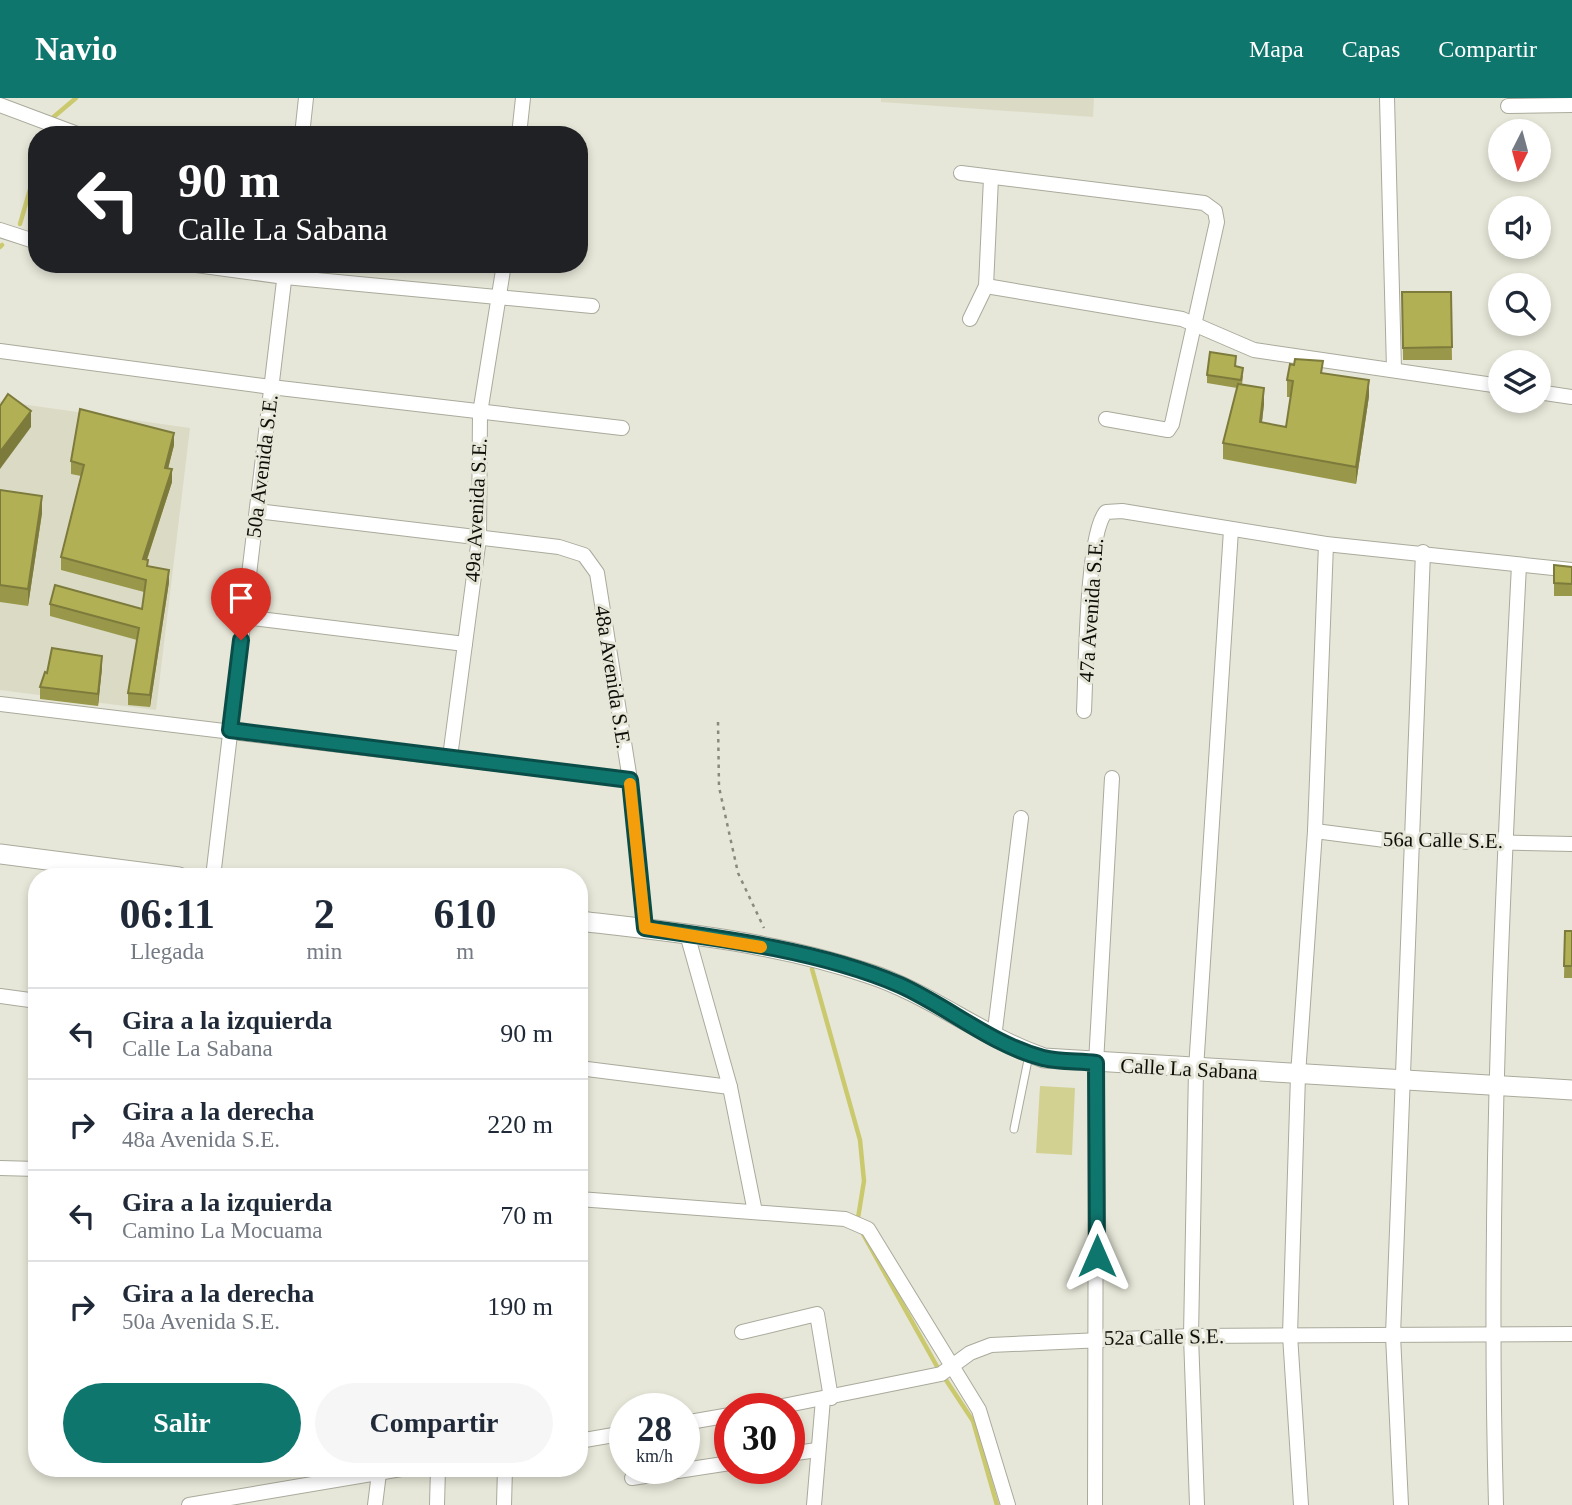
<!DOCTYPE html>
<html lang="es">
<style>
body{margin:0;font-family:"Times New Roman",serif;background:#f6f6f7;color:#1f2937;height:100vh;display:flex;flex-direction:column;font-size:26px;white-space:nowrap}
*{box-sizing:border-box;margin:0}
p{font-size:23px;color:#747a83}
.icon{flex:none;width:38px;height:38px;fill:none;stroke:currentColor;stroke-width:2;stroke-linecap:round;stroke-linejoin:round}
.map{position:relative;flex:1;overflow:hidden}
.side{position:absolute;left:28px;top:770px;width:560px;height:609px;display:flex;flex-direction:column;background:#fff;border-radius:28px;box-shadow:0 4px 10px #0003}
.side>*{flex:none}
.top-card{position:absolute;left:28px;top:28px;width:560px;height:147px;border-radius:28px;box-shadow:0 4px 10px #0003;background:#202124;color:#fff;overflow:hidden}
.needle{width:46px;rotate:186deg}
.fabs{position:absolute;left:1488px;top:21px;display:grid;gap:14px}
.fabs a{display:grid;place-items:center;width:63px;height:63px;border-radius:50%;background:#fff;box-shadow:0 4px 10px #0003;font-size:35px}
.speed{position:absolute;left:609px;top:1295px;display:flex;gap:14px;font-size:35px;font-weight:700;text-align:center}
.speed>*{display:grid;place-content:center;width:91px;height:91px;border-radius:50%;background:#fff;box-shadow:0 4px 10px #0003;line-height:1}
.speed small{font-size:18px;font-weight:400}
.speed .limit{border:10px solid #d22;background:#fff;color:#111}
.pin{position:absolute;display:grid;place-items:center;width:60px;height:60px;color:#fff;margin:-72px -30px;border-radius:50% 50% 50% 0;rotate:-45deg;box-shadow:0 0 7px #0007}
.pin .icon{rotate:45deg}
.me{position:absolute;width:77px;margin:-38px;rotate:0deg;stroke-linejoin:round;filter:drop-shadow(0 0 5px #0008)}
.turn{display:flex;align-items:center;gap:24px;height:147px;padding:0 35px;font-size:32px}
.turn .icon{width:91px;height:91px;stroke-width:2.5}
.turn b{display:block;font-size:49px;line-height:60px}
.eta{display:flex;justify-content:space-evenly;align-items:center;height:119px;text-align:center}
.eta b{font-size:42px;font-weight:800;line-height:49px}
.button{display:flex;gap:14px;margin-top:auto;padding:14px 35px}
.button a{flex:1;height:80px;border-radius:42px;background:#0f766e;color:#fff;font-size:28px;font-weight:800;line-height:80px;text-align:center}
.button a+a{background:#f6f6f7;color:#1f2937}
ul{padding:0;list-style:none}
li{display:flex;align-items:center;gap:21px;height:91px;padding:0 35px;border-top:2px solid #e0e1e3}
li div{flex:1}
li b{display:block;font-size:26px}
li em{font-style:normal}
header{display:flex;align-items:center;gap:42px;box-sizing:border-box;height:98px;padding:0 35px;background:#0f766e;color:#fff}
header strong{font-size:33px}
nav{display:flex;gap:38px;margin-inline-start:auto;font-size:24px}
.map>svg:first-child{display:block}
.built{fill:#dbdbc5}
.green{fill:#d2d191}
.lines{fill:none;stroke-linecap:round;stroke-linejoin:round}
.stream{stroke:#cbc96e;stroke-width:4.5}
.lane-casing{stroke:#aaaa9c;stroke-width:9}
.street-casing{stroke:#aaaa9c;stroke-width:16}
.secondary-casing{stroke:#aaaa9c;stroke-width:21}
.path{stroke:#89897f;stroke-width:2.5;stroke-dasharray:3.5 5;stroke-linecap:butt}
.lane{stroke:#fff;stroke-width:7}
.street{stroke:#fff;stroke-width:14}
.secondary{stroke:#fff;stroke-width:19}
.wall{fill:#999749}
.shaded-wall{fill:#7d7b3c}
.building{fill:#b2b055;stroke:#7d7b3c;stroke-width:2}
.route-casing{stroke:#0a4d48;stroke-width:18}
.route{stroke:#0f766e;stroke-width:12}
.slow{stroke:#f59e0b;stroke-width:12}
.labels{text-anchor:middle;stroke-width:6;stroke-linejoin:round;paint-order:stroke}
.street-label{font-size:21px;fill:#0e0e09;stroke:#e6e7d8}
</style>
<header>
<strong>Navio</strong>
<nav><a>Mapa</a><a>Capas</a><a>Compartir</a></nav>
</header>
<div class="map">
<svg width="1572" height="1407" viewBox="0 0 1572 1407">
<rect width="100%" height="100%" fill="#e6e7d8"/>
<g class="built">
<polygon points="881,0 1094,0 1093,19 881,4"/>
<polygon points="0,303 190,330 156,612 0,592"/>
</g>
<polygon class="green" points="1040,988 1075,990 1072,1057 1036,1055"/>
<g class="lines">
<g class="stream">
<polyline points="50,22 76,0"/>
<polyline points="20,126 37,67"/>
<polyline points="0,149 2,147"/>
<polyline points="812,871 860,1042 864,1083 858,1120"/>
<polyline points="863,1136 939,1272"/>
<polyline points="944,1279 973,1323 997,1407"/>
</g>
<defs>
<polyline id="lane" points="1014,1031 1029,957"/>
<g id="street">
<polyline points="1387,0 1394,271"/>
<polyline points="0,7 80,37"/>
<polyline points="1508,8 1572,7"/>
<polyline points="302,37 306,0"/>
<polyline points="519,37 523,0"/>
<polyline points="961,75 1204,105 1215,113 1217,124 1172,326 1168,332 1106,321"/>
<polyline points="0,132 37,144"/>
<polyline points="189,166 285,179 592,208"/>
<polyline points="986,188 1182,221 1254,252 1500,288"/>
<polyline points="970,221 986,188 991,80"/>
<polyline points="0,253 271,289 622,330"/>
<polyline points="1538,294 1572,299"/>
<polyline points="257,413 559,449 584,457 597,475 630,682 645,830"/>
<polyline points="244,519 465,546"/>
<polyline points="0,606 630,682"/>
<path d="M1084,613C1086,577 1086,435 1106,414L1122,413L1326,446L1572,472"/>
<polyline points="450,659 479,440 480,315 504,166"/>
<polyline points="1315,733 1385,742 1572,746"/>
<polyline points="213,779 286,166"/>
<polyline points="687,836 730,989 755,1114"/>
<polyline points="0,898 37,903"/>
<polyline points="994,940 1021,720"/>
<polyline points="579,970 730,989"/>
<polyline points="0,1070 37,1071"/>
<polyline points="579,1101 845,1121 868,1131 979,1312 1008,1407"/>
<polyline points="742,1234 817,1216 831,1300"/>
<polyline points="768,1311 941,1276 970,1255 991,1247 1191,1238 1572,1236"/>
<polyline points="684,1325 730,1317"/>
<polyline points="579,1343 625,1335"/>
<polyline points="789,1356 817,1352"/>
<polyline points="632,1380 730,1365"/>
<polyline points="189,1407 407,1370"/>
<polyline points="375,1407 379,1375"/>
<polyline points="437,1407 438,1370"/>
<polyline points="504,1407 505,1370"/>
<polyline points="814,1407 823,1301"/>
<polyline points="1095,1407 1096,965 1112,680"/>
<polyline points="1197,1407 1191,1238 1196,971 1231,432"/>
<polyline points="1301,1407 1290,1237 1298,977 1315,733 1326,446"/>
<polyline points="1401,1407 1393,1237 1423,454"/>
<path d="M1496,1407C1487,1093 1503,780 1519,467"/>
</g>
<g id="secondary">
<polyline points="0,756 179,779"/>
<path d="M579,823C675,834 775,844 867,875C930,895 982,939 1044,960L1572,992"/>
</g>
</defs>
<use href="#lane" class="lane-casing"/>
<use href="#street" class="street-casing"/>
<use href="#secondary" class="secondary-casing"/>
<polyline class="path" points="718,624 719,689 738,775 764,830"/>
<use href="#lane" class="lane"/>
<use href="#street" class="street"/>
<use href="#secondary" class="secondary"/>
</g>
<g class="wall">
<polygon points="1402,194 1451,194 1452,262 1403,262"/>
<polygon points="1236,269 1243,278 1242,287 1264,306 1262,324 1286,329 1291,299 1287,299 1287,282 1323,275 1369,298 1356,386 1223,361 1223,345 1237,290 1207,285 1207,277"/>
<polygon points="174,347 168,371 172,384 147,462 148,468 169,484 150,609 128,607 128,595 137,542 50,518 50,506 142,511 144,494 61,472 61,459 81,378 71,376 71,363"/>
<polygon points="0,392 42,415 28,508 0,504"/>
<polygon points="1554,467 1572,469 1572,498 1554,498"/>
<polygon points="102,570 98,608 40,601 40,589"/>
<polygon points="1565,833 1572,833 1572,880 1564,880"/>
</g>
<g class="shaded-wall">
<polygon points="1369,282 1369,298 1356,386 1356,369"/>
<polygon points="1264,290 1264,306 1260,340 1260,324"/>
<polygon points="31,313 31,329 0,371 0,354"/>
<polygon points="174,335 174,347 165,382 165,370"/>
<polygon points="172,371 172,384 143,473 143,461"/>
<polygon points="42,398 42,415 28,508 28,491"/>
<polygon points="169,472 169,484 150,609 150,597"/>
<polygon points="102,558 102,570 98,608 98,596"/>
</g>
<g class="building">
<polygon points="1402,194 1451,194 1452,249 1403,250"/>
<polygon points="1210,254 1236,258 1235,268 1243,270 1241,282 1207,277"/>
<polygon points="1295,261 1323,263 1321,275 1369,282 1356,369 1223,345 1238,286 1264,290 1260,324 1286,329 1293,283 1287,282 1290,266 1294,267"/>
<polygon points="8,296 31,313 0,354 0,308"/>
<polygon points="80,311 174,335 165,370 172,371 143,461 148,462 147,468 169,472 150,597 128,595 139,530 50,506 55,487 142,511 146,482 61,459 84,367 71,363"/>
<polygon points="0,392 42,398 28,491 0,487"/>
<polygon points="1554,467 1572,469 1572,486 1554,485"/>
<polygon points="52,550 102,558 98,596 40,589 45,574 47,575"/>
<polygon points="1565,833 1572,833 1572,868 1564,868"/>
</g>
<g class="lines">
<defs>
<path id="route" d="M241,542L230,632L630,682L645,830C727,841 824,854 900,887C949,909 990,946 1043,960C1059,964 1079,963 1096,965L1097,1158"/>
</defs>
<use href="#route" class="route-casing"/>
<use href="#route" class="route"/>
<polyline class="slow" points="630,686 645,830 761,849"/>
</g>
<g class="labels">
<g class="street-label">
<text transform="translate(262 368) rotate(-83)" y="7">50a Avenida S.E.</text>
<text transform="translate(476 412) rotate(-87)" y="7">49a Avenida S.E.</text>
<text transform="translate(1091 512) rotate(-86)" y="7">47a Avenida S.E.</text>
<text transform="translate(613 579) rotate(81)" y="7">48a Avenida S.E.</text>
<text transform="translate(1443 742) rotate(1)" y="7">56a Calle S.E.</text>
<text transform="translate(1189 971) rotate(3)" y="7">Calle La Sabana</text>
<text transform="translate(1164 1239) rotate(-1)" y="7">52a Calle S.E.</text>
</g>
</g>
</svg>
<div class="fabs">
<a><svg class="needle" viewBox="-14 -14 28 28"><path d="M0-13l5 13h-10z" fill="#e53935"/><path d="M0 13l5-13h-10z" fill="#747a83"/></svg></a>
<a><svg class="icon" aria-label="sound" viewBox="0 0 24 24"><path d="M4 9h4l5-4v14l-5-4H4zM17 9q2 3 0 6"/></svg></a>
<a><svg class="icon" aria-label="search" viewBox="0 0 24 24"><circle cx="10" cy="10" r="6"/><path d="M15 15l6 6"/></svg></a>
<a><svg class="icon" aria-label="layers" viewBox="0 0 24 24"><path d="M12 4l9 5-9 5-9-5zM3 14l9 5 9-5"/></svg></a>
</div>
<div class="speed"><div>28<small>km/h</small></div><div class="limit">30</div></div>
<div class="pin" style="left:241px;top:542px;background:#d93025"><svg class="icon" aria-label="arrive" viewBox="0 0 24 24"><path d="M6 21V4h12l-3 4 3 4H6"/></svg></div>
<svg class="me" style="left:1097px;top:1158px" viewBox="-20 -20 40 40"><path d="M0-17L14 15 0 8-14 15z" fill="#0f766e" stroke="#fff" stroke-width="4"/></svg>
<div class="top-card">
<div class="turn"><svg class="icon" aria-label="left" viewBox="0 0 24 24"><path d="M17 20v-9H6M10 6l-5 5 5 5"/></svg><div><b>90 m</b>Calle La Sabana</div></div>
</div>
<section class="side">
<div class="eta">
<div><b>06:11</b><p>Llegada</p></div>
<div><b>2</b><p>min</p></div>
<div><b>610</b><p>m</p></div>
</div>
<ul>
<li><svg class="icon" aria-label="left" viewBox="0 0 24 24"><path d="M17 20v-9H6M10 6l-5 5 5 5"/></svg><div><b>Gira a la izquierda</b><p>Calle La Sabana</p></div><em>90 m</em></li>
<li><svg class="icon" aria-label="right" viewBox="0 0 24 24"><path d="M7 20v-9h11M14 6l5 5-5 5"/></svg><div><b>Gira a la derecha</b><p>48a Avenida S.E.</p></div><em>220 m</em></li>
<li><svg class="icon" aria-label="left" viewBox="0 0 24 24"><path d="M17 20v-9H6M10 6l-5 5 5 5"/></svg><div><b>Gira a la izquierda</b><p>Camino La Mocuama</p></div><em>70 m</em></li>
<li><svg class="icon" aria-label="right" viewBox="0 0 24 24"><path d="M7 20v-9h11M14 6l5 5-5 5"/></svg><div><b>Gira a la derecha</b><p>50a Avenida S.E.</p></div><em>190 m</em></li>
</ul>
<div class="button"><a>Salir</a><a>Compartir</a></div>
</section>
</div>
